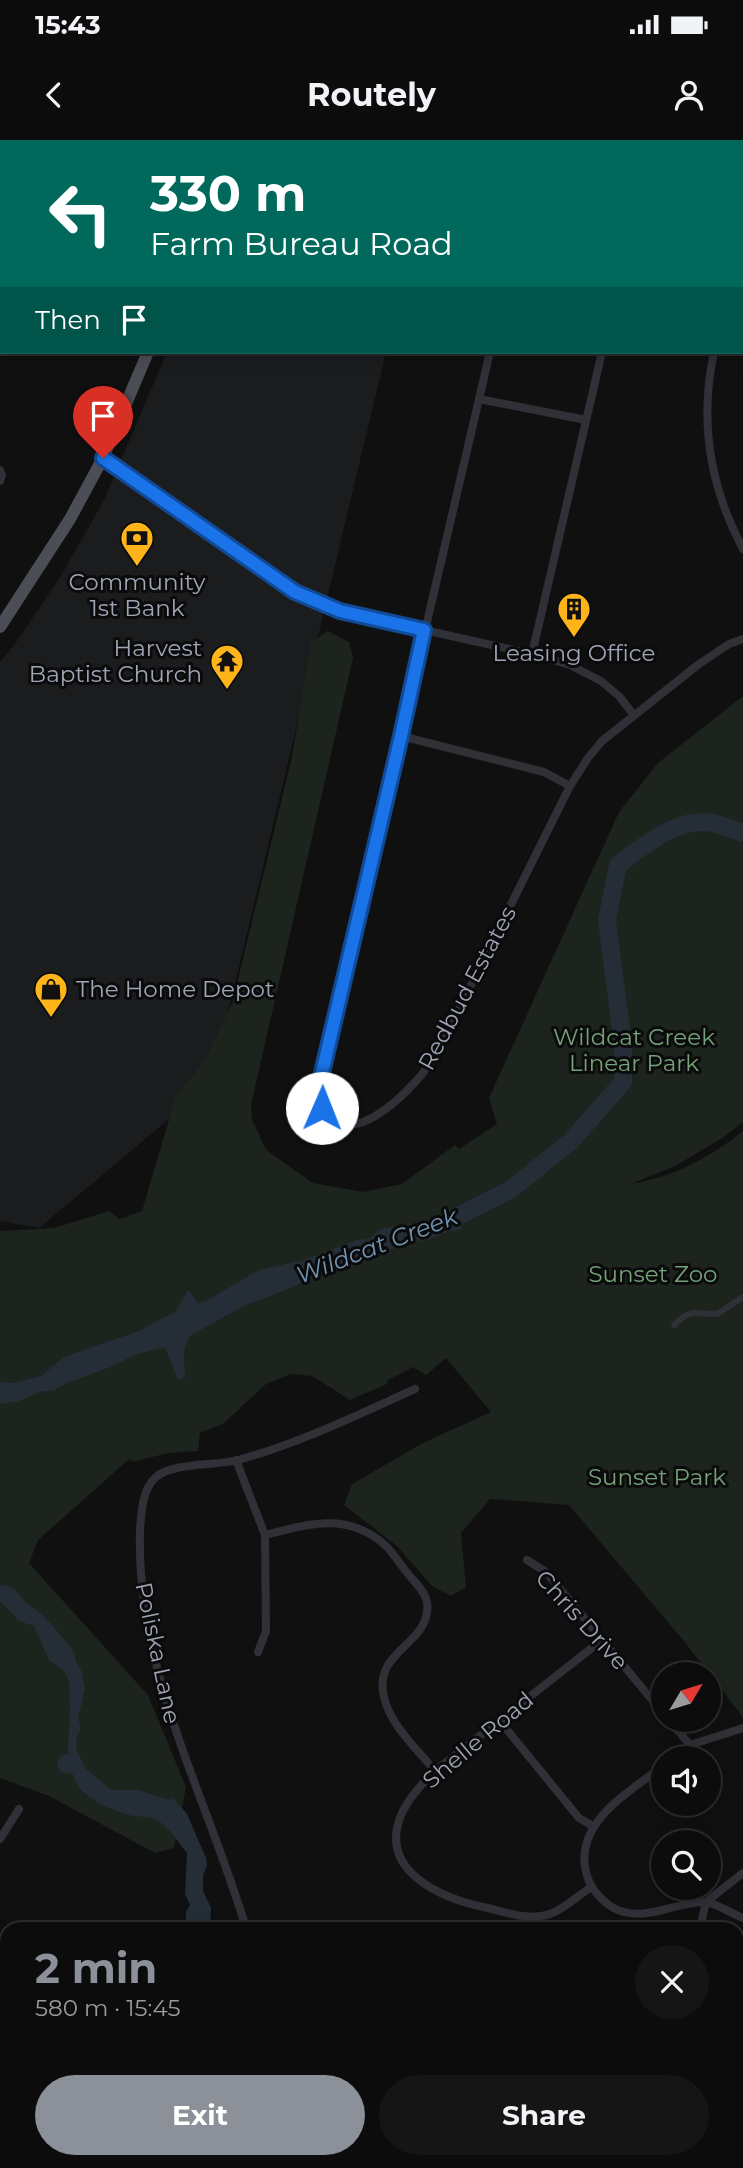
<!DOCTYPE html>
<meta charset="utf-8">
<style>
body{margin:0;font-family:Montserrat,sans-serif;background:#151516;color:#f1f3f6;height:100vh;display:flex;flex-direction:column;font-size:26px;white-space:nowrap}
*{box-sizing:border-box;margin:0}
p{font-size:23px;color:#9a9b9d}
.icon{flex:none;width:38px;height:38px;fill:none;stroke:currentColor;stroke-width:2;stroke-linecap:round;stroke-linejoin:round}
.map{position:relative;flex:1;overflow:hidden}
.drawer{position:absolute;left:0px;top:1782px;width:744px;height:247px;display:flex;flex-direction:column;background:#0c0c0d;border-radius:21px 21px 0 0;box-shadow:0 4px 18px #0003,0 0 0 2px #2c2c2e}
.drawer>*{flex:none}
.top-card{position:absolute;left:0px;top:0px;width:744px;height:214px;box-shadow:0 4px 18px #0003,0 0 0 2px #2c2c2e;background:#00695c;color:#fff;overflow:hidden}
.needle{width:46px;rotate:52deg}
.controls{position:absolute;left:651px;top:1522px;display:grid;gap:14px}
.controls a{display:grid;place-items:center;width:70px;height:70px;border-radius:50%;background:#0c0c0d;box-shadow:0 4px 18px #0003,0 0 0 2px #2c2c2e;font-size:35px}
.pin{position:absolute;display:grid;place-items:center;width:60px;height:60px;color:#fff;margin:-72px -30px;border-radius:50% 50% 50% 0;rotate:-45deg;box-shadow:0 0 7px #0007}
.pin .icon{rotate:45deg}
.me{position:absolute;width:77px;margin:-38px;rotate:1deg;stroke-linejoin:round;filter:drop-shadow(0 0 5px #0008)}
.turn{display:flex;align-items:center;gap:24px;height:147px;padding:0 35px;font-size:32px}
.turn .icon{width:91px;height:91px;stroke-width:2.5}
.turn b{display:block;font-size:49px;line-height:60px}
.then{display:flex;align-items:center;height:66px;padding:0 35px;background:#0003;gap:14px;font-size:26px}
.round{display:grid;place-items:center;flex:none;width:74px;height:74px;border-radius:37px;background:#151516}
.head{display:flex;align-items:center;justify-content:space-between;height:119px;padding:0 35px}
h1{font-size:42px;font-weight:700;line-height:52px;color:#8c9099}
.cta{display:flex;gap:14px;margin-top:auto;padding:14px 35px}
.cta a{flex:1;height:80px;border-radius:42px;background:#8c9099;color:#fff;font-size:28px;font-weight:700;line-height:80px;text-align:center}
.cta a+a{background:#151516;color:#f1f3f6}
.status{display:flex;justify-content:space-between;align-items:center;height:49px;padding:0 35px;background:#0c0c0d;direction:ltr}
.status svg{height:19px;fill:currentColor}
header{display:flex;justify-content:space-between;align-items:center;height:91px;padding:0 35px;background:#0c0c0d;font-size:32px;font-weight:700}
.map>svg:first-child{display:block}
.built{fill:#1b1c1e}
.green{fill:#1c241d}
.water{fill:#252e36}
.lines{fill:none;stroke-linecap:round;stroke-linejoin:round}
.river{stroke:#252e36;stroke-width:18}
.pedestrian{stroke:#303137;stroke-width:6}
.minor{stroke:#303137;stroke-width:8}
.primary{stroke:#4c4e56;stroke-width:12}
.trunk{stroke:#54565f;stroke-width:14}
.route-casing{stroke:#114b97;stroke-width:18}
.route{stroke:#1a73e8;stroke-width:12}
.labels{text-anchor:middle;stroke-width:6;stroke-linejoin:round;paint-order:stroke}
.poi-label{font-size:23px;fill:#9fa5b4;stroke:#0b0b0c}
.street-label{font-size:23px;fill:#9fa5b4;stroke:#0b0b0c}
.park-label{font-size:23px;fill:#74a178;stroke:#0b0b0c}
.water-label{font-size:24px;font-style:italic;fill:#7294b3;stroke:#0b0b0c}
</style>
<div class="status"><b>15:43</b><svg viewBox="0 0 49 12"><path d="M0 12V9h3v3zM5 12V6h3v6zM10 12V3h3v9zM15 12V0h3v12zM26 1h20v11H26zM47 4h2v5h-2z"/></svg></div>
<header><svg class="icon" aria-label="back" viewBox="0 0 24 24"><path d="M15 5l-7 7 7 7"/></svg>Routely<svg class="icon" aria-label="person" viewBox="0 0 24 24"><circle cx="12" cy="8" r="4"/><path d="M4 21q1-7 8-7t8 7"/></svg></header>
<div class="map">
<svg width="743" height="2028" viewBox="0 0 743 2028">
<rect width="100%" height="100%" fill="#101011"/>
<polygon class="built" points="167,212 386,212 211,944 39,1088 0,1081 0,522 15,504 62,434 103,362"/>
<path class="green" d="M327,491L349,502L353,518L251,965L252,979L266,1010L313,1043L363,1052L402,1044L455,1005L459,1009L497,984L489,958L619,672L658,623L743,556V982L724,997L675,1026L631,1044C672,1038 711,1017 743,991V1577L683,1500L569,1365L490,1359L461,1393L466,1447L451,1456L432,1446L397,1406L344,1365L352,1344L423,1303L491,1272L446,1218L426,1235L413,1227L388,1240L387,1244L350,1260L312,1236L291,1234L266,1244L223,1284L200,1293L198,1311L169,1313L131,1322L132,1319L128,1320L38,1400L29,1423L148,1555L186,1647L174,1708L155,1713L49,1656L0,1638V1091L54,1088L109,1071L120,1079L142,1071L176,956L205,920L232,864L292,617L311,503Z"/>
<g class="water">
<path d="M451,1074L462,1089L438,1093L430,1099L404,1103L352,1127L333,1128L286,1150L243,1166L190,1196C181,1210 185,1222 185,1238L178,1240L165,1207L137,1214L108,1228L67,1243L53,1251H42L19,1261L0,1264V1242L14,1243L41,1236L64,1217L139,1191L176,1171L188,1150L198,1163L206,1161L259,1130L304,1120L357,1100L370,1098L380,1089L412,1084L425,1085Z"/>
<path d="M0,1445L11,1447L17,1451L24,1461L41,1474L53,1486L74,1512L76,1522L81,1530L85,1549L78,1578L81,1588L77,1597L76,1608L85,1628L111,1650H138L170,1660L173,1658L187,1674L206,1718L207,1725L203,1736V1751L211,1768L210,1788H186V1772L190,1765L185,1754L187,1713C178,1702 169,1687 157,1680C148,1676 138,1677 129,1675C107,1668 79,1658 73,1634L60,1632L57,1622L61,1616L68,1614L70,1567L69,1542L65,1532L49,1520L34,1486L19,1481L0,1461Z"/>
</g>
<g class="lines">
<path class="river" d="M434,1088L510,1050L571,1001L623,942V905L607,780L618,725C643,707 673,680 706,682C718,683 731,689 743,693"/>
<path class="pedestrian" d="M674,1185C691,1168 696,1174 717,1174L743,1157"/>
<g class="minor">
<polyline points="59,2 62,0"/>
<polyline points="742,79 743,79"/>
<polyline points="742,95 743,91"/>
<polyline points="742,189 743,189"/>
<path d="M490,212L318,950C332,1018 390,971 417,940C426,931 432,919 439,909L570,646L588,618L602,601L699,524L729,504L743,499"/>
<path d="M714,212C699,281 710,347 743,409"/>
<polyline points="479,259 586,280"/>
<polyline points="103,318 295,452 339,471 532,514 570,525 601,541 619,556 633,574"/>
<polyline points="0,330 2,335 0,341"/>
<polyline points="532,514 602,212"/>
<polyline points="401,596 544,632 570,646"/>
<polyline points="236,1320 265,1395 266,1491 258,1512"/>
<path d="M265,1395C309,1384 348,1371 386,1406C394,1414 401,1426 409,1435C418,1446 430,1456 427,1472C423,1506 373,1513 384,1557C390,1585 417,1609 435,1631"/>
<polyline points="527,1420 546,1432 663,1573"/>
<polyline points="499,1580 579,1678 593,1686"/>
<polyline points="669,1580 690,1605"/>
<polyline points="672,1619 690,1605 743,1588"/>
<path d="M663,1626C627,1654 567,1686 589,1741C595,1755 610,1769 624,1772C651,1779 677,1762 704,1762C715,1762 732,1774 743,1778"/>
<polyline points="0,1699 19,1669"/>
<path d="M591,1747C576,1757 559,1774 541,1776C524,1779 504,1772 488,1768C442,1759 376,1731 402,1673C410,1656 423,1643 435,1631L602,1500"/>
<path d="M246,1788C207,1657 136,1532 140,1391C141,1374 142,1349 156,1337C173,1322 216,1326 238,1320C300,1303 357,1275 415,1249"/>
<polyline points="700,1788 706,1762 743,1733"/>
<polyline points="737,1914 743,1916"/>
<polyline points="670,2021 696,2028"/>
</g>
<g class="primary">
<polyline points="211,2 212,0"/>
<polyline points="0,487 70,379 103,318 148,212"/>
</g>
<g class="trunk">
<polyline points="737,2018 743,2021"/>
<polyline points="0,2022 20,2024 54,2021"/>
<polyline points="204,2028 266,2021"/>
</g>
</g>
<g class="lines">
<defs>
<polyline id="route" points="103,318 295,452 340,471 424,490 401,596 318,950 322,968"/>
</defs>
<use href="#route" class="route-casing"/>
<use href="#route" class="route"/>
</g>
<defs>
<symbol id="bank-pin" viewBox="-11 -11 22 30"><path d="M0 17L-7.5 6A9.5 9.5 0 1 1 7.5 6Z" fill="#ffb51a" stroke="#0b0b0c"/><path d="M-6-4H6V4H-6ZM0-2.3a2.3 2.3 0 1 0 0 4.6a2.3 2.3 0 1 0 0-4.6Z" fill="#111"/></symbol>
<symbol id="building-pin" viewBox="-11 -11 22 30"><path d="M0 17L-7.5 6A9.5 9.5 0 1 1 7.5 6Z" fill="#ffb51a" stroke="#0b0b0c"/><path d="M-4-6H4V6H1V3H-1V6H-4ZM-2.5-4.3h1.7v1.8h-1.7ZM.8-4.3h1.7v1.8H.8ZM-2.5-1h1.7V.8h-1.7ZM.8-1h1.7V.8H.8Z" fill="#111"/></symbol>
<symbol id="temple-pin" viewBox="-11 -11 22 30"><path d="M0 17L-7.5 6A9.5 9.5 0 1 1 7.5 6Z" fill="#ffb51a" stroke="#0b0b0c"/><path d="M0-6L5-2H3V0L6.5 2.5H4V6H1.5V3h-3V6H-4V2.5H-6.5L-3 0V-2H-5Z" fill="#111"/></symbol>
<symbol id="shop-pin" viewBox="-11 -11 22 30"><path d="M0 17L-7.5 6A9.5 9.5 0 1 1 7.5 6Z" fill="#ffb51a" stroke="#0b0b0c"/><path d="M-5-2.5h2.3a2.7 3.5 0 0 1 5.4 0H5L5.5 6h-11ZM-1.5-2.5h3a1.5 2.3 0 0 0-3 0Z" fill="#111"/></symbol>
</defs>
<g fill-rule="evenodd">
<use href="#bank-pin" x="118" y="379" width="38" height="52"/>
<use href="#building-pin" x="555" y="450" width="38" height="52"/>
<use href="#temple-pin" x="208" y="502" width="38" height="52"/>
<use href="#shop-pin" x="32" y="830" width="38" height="52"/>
</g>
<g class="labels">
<g class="poi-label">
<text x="137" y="450">Community<tspan x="137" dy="26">1st Bank</tspan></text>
<text x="202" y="516" text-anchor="end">Harvest<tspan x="202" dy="26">Baptist Church</tspan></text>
<text x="574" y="521">Leasing Office</text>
<text x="76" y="857" text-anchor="start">The Home Depot</text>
</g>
<g class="street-label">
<text transform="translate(467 848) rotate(-62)" y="8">Redbud Estates</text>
<text transform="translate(582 1480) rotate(48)" y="8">Chris Drive</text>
<text transform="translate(158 1513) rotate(78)" y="8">Poliska Lane</text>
<text transform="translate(478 1600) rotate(-40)" y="8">Shelle Road</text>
</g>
<g class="park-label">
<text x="634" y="905">Wildcat Creek<tspan x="634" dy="26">Linear Park</tspan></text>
<text x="653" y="1142">Sunset Zoo</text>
<text x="657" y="1345">Sunset Park</text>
</g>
<g class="water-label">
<text transform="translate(377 1106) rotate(-21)" y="8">Wildcat Creek</text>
</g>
</g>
</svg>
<div class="controls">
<a><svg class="needle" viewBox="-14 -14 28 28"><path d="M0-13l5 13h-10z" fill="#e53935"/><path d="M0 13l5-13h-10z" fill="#9a9b9d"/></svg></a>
<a><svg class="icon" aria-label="sound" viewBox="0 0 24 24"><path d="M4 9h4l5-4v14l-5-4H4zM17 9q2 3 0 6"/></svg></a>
<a><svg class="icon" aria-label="search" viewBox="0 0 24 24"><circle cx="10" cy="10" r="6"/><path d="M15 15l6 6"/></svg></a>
</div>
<div class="pin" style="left:103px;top:318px;background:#d93025"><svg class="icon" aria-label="arrive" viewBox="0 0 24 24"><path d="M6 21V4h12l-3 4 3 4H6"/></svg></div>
<svg class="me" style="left:322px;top:968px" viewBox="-20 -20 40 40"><circle r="19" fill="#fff"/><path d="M0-13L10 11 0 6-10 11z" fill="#1a73e8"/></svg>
<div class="top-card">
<div class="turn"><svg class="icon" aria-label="left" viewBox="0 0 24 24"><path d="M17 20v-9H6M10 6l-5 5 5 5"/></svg><div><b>330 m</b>Farm Bureau Road</div></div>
<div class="then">Then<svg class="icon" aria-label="arrive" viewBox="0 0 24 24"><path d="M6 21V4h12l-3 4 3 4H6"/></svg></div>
</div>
<section class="drawer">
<div class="head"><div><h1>2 min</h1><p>580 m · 15:45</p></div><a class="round"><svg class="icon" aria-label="close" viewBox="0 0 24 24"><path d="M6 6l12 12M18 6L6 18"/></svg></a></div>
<div class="cta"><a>Exit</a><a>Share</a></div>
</section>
</div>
